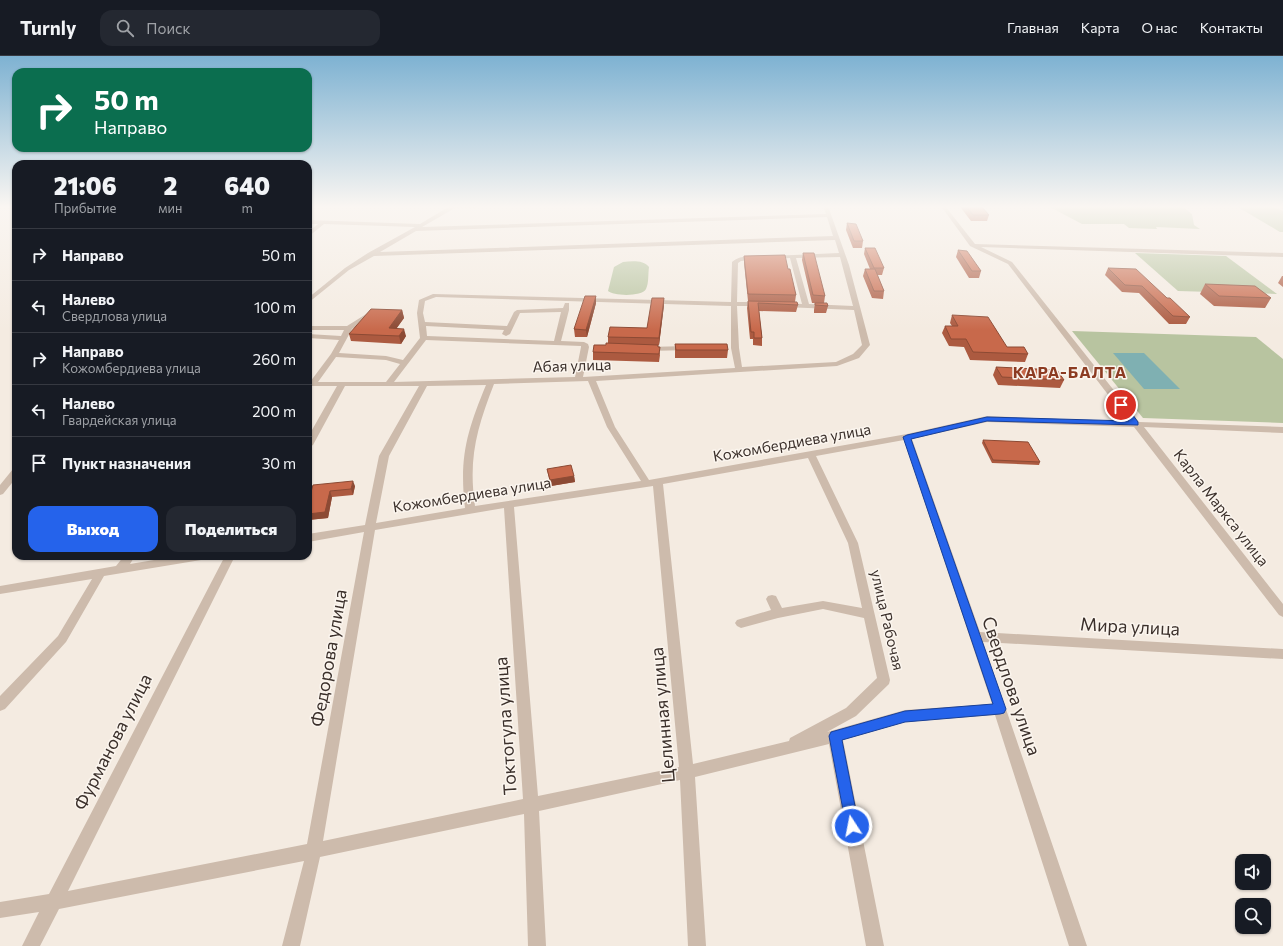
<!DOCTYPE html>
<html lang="ru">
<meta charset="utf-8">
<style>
body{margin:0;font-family:Commissioner,sans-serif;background:#242831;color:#f1f3f6;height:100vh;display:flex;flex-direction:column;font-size:15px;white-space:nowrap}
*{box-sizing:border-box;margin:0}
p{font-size:13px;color:#9ea1a6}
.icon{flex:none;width:22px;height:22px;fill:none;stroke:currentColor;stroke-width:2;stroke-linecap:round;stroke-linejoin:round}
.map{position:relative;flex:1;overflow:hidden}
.drawer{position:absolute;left:12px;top:104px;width:300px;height:400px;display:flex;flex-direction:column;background:#171b24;border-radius:12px;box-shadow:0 1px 3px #0004}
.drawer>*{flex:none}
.top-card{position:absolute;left:12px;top:12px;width:300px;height:84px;border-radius:12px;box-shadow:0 1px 3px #0004;background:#0b6e4f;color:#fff;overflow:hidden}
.buttons{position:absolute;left:1235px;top:798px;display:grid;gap:8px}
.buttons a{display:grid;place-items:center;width:36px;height:36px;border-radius:8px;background:#171b24;box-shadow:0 1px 3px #0004;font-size:20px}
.pin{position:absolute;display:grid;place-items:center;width:34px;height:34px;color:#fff;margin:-17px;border:2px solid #fff;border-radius:50%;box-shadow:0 1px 4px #0007}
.me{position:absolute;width:44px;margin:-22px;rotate:349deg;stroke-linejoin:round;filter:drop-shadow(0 0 3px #0008)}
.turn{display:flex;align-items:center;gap:14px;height:84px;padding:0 16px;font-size:18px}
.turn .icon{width:52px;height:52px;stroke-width:2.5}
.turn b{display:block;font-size:28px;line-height:34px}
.eta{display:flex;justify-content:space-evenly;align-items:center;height:68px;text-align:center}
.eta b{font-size:24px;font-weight:800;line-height:28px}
.cta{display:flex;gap:8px;margin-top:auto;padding:8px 16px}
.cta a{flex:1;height:46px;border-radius:12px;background:#2563eb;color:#fff;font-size:16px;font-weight:800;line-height:46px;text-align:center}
.cta a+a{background:#242831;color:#f1f3f6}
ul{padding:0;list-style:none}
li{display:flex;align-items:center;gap:12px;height:52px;padding:0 16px;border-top:1px solid #363941}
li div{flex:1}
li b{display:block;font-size:15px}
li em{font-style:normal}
header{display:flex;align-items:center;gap:24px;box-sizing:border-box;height:56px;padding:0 20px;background:#171b24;border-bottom:1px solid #363941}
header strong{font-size:19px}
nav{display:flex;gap:22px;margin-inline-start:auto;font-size:14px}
.search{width:280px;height:36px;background:#242831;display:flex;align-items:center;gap:10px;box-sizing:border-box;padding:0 14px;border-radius:12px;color:#9ea1a6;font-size:15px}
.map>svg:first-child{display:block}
.green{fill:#b8c4a0}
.water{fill:#7fb0b2}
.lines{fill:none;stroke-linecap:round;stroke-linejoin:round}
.minor{fill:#cdbbac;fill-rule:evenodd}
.wall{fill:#ac5a40}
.shaded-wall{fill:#8c4a34}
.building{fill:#c8694b;stroke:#8c4a34}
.route{fill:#2563eb;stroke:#184099}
.labels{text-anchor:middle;stroke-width:3;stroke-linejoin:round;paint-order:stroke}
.street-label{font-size:15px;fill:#3b302b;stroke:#fbf5ee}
.far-district-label{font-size:16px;font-weight:bold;letter-spacing:1px;fill:#8c3b22;stroke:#fbf5ee}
.near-street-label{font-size:18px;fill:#3b302b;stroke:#fbf5ee}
</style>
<header>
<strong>Turnly</strong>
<div class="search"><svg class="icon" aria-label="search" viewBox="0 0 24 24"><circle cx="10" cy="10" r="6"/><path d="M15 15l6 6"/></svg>Поиск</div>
<nav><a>Главная</a><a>Карта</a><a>О нас</a><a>Контакты</a></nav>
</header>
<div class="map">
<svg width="1283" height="890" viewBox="0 0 1283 890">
<rect width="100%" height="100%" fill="#f4ebe1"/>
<g class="green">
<polygon points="1048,150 1178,150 1183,151 1192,158 1194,169 1200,173 1156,171 1157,173 1129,172 1124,168 1082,168"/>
<polygon points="1236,150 1272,150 1283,155 1283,176 1280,176"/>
<polygon points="1135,197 1226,200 1277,238 1178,235"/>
<path d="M623,206C632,205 644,204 649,211C648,217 649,227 646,233C642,241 613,240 608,235L614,211Z"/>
<polygon points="1072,275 1256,281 1283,303 1283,367 1143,362"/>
</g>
<polygon class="water" points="1113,297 1144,297 1180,333 1144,333"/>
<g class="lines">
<g class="minor">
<path d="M450,150H479L476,152H455L422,171L826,158L823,150H828L849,209L870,289L859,302L837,310L596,325L615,371L649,424L907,378L987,360L1129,366L1008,208L970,190L941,150H945L975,188L1283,197V201L981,191L1012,206L1139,366L1283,371V377L1144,371L1283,548V561L1279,559L1134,371L987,366L912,383L980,576L1283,593V603L983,586L1087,890H1069L995,659L905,666L843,684L884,890H866L829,688L695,721L706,890H688L680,724L539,755L546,890H528L524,758L320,801L300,890H282L304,805L59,853L40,890H22L39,856L0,862V846L49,838L225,500H235L68,835L307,788L364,476L308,486V478L365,469L379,400L419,330H345L313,389L308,392V381L337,330H308V326H310L331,298L339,284L308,282V278L341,280L344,274H308V270H347L371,255H375V257L352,273L339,297L386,300L403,304L420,282L417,257L419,244L433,238L731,246L732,206C738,200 753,198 760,202L759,203L741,205L738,207L737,246H761L764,248L761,250H737L739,292L742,311L836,306L853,298L862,289L854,254L785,251L782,249L785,247L802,248L790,202L773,203L771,202V200L839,197L835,184L374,200L349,214L308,247V242L345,212L368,197L415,171L324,168L308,181V176L318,168H308V164L420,168ZM827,161L833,180L380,196L416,175ZM840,201L853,250L809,248L796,202ZM436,241L731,250V292L735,312L583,321L589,291L588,288L584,286L561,285L569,254V247H565L563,252L517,254L514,256L507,270L425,266L423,257L425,245ZM561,256L554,285L427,280L426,270L504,274L502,278L506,280L510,278L520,257ZM426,284L581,290V291L575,321L394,326ZM336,301L386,304L400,308L386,326H318ZM588,325L607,371L641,425L475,450C468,402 477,372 494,328ZM486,329C467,375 459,401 465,452L376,467L389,400L427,330ZM904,384L992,648L905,654L827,676L856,660L889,628L890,624L858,487L816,400ZM808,402L848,487L862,552L823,545L782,552L776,540L772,539L768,540L766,543L771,554L737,564L735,567L737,570L741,572L778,562L823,553L864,562L877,622L846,652L790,682L789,685L693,708L663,428ZM653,430L679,711L538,740L514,451ZM504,452L523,743L323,785L375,474Z"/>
<polygon points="689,290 693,292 692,294 647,295 643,293 647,291"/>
<polygon points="16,412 16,422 3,438 0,439 0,429 13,413"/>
<polygon points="124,500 135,500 130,508 178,500 206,500 205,503 201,504 104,520 66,586 5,653 0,655 0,640 58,580 92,523 0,538 0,530 116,510"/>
</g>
</g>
<g class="wall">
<polygon points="962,150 981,150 989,159 987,165 971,165 961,152"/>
<polygon points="847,167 863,185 862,192 853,192 846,174"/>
<polygon points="865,192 884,212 882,219 877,219 884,235 883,243 872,242 863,220 865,213 870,213 864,198"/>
<polygon points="958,194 981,215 979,222 969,222 956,201"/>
<polygon points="803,197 825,240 824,247 828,250 826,257 814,257 814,254 815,247 820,247 812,247 802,204"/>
<polygon points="744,200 788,213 796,239 795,246 798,249 796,256 759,255 762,282 762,290 753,289 753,283 750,283 747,252 748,245 744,207"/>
<polygon points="1108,212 1167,242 1190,261 1186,268 1169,268 1139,237 1122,236 1105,219"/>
<polygon points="1282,220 1283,220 1283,231 1278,227"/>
<polygon points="1205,228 1271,242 1265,252 1214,250 1200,238"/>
<polygon points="596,240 596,247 587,281 575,281 574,273"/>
<polygon points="664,242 664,249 659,289 658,289 660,299 659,306 593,304 593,296 608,288 608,281 647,272"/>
<polygon points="402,254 404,262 396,273 406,280 401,288 351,285 349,278"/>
<polygon points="952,259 1007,291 1028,298 1025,306 970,304 964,291 949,290 942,277 945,270 952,270 950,267"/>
<polygon points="675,288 728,294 727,302 675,302"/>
<polygon points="996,311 1064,324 1060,332 998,329 993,319"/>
<polygon points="983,384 1040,406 1039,409 992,407 982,387"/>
<polygon points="547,413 574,420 575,426 551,430 548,418"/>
<polygon points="313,429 355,430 353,439 332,441 328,462 308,464 308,446"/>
</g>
<g class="shaded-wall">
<polygon points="596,240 596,247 587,281 586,274"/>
<polygon points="664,242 664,249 659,289 659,282"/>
<polygon points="402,254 404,262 391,280 389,272"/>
<polygon points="404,273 406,280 401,288 399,280"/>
<polygon points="574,420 575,426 551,430 550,424"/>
<polygon points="353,425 355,430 353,439 351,433"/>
<polygon points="330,435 332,441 328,462 308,464 308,458"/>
</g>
<g class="building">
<polygon points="966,150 981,150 989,159 973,159"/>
<polygon points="847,167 856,168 863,185 854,185"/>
<polygon points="865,192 875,192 884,212 874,212"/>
<polygon points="958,194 967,195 981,215 972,215"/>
<polygon points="803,197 814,197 825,240 813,239"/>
<polygon points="785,199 788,213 790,213 796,239 748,238 744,200"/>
<polygon points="1108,212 1136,213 1167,242 1170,242 1190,261 1173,260 1142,230 1125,229"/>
<polygon points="865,213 875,213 884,235 874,235"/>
<polygon points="1205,228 1255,230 1271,242 1219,240"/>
<polygon points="585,240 596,240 586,274 574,273"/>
<polygon points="652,242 664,242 659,282 608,281 610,271 647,272"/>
<polygon points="748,245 797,246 798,249 758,247 762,282 754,282 754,276 751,276"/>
<polygon points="815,247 827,247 828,250 815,249"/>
<polygon points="371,253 402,254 389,272 404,273 399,280 349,278"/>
<polygon points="952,259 988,261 1007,291 1024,291 1028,298 973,296 966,283 951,283 945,270 958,270"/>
<polygon points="606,287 658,289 658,291 660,291 659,298 593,296 594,289 606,289"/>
<polygon points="675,288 727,288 728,294 676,294"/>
<polygon points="996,311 1057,314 1064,324 1002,321"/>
<polygon points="983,384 1028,386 1040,406 993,404"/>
<polygon points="571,409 574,420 550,424 547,413"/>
<polygon points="353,425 351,433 330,435 325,456 308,458 308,446 313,429"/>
</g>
<linearGradient id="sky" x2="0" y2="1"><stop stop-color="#7eb2d2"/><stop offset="0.55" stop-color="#faf6f2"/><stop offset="1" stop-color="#faf6f2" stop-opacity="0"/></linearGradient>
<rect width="1283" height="274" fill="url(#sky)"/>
<polygon class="route" points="1121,346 1124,347 1138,366 1138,369 987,365 911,383 1006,653 1004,657 1000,658 905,666 842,684 859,770 857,775 852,777 847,775 829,680 831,676 905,655 993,648 903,381 907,379 987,361 1129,365 1117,349"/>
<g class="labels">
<g class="street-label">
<text transform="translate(572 310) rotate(-2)" y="5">Абая улица</text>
<text transform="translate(792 387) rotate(-10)" y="5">Кожомбердиева улица</text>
<text transform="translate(472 439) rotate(-9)" y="5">Кожомбердиева улица</text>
<text transform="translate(1221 452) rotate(52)" y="5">Карла Маркса улица</text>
<text transform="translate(887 564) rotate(77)" y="5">улица Рабочая</text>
</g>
<g class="far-district-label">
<text x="1070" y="322">КАРА-БАЛТА</text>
</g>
<g class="near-street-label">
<text transform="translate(1130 571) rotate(3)" y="6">Мира улица</text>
<text transform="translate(329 602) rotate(-80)" y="6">Федорова улица</text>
<text transform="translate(1011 630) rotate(71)" y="6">Свердлова улица</text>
<text transform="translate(663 659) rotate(-95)" y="6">Целинная улица</text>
<text transform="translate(506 670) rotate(-94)" y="6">Токтогула улица</text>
<text transform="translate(113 686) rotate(-63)" y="6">Фурманова улица</text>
</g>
</g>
</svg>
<div class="buttons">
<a><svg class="icon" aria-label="sound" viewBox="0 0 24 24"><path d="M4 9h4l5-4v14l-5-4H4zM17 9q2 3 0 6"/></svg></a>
<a><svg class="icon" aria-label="search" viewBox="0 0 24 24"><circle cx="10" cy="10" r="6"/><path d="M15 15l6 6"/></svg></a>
</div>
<div class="pin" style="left:1121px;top:349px;background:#d93025"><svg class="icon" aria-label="arrive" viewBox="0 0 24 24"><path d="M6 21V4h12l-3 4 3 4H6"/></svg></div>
<svg class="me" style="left:852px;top:770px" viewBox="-20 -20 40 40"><circle r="17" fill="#2563eb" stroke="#fff" stroke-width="3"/><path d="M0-11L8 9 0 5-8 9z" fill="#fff"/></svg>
<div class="top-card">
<div class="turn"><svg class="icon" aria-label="right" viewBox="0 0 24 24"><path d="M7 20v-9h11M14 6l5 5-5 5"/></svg><div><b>50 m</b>Направо</div></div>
</div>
<section class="drawer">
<div class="eta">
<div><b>21:06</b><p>Прибытие</p></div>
<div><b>2</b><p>мин</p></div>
<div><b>640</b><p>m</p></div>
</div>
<ul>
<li><svg class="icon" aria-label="right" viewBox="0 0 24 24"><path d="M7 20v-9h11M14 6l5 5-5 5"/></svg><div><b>Направо</b></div><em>50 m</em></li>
<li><svg class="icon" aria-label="left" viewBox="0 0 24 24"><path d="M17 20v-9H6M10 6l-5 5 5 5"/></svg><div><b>Налево</b><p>Свердлова улица</p></div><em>100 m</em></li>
<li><svg class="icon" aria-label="right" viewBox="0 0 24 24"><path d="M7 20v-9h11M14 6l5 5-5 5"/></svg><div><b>Направо</b><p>Кожомбердиева улица</p></div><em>260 m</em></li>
<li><svg class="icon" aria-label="left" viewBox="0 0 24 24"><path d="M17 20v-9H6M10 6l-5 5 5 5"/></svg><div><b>Налево</b><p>Гвардейская улица</p></div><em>200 m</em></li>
<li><svg class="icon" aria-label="arrive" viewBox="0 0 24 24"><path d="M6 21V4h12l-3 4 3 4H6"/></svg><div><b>Пункт назначения</b></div><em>30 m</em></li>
</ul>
<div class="cta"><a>Выход</a><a>Поделиться</a></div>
</section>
</div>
